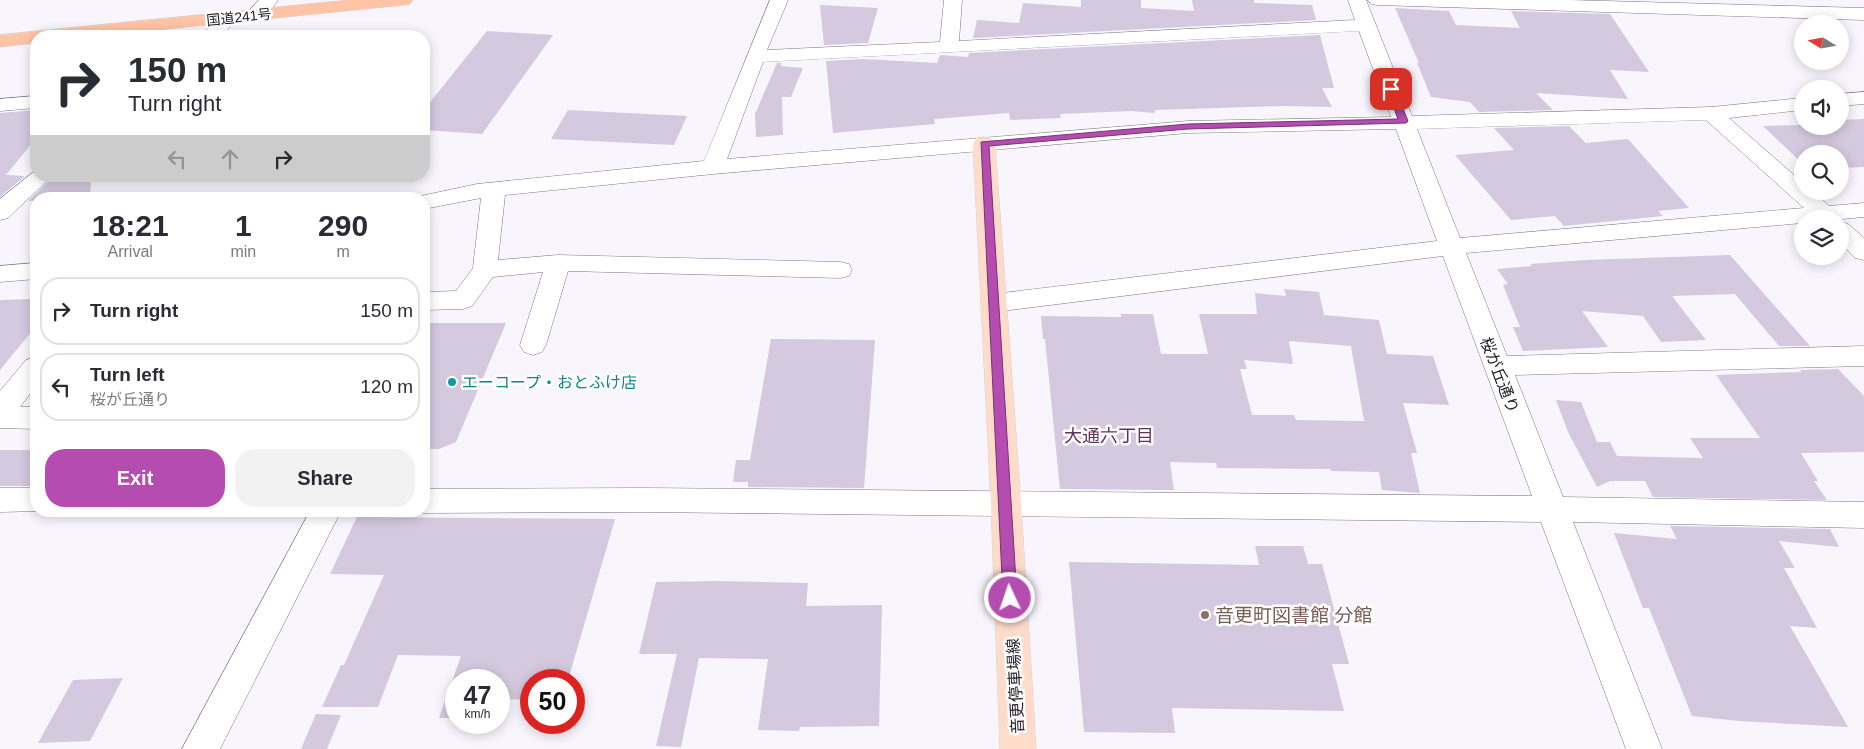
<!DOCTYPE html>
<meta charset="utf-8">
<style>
body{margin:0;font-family:Helvetica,"Noto Sans JP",sans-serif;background:#f2f2f3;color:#2b2b33;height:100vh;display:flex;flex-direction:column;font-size:19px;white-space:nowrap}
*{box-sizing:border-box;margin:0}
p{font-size:16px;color:#7c7c81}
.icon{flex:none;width:28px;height:28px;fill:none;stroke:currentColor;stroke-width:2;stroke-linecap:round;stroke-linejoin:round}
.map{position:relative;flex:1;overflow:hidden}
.sheet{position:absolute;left:30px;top:192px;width:400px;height:325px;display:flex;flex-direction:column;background:#fff;border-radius:20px;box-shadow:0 2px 12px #0003}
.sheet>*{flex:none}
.hud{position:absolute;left:30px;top:30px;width:400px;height:152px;border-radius:20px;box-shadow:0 2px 12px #0003;background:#fff;color:#2b2b33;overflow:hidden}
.needle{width:32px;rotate:281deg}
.controls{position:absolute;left:1794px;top:15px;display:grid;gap:10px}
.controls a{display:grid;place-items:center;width:55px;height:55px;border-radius:50%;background:#fff;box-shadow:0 2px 12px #0003;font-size:25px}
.speed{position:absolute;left:445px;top:669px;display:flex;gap:10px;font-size:25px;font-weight:700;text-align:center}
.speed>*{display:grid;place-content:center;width:65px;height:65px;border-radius:50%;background:#fff;box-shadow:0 2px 12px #0003;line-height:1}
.speed small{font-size:12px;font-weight:400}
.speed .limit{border:8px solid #d22;background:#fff;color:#111}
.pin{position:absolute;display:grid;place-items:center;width:42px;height:42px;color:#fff;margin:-21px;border-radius:10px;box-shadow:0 2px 8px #0006}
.me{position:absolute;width:55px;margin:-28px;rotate:357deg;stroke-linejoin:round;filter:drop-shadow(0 0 4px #0008)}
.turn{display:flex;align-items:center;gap:18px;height:105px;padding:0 15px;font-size:22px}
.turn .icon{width:65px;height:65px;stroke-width:2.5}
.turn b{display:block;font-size:35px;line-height:42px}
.lanes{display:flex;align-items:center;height:48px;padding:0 15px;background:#0003;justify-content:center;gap:25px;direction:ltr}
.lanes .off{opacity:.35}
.eta{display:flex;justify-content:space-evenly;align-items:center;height:85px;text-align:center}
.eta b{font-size:30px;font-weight:600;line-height:35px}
.action{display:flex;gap:10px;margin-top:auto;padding:10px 15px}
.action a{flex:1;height:58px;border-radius:20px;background:#b54db1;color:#fff;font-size:20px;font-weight:600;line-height:58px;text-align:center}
.action a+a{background:#f2f2f3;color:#2b2b33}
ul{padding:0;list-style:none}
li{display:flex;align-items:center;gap:15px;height:68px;margin:0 10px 8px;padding:0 5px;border:2px solid #e1e1e2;border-radius:20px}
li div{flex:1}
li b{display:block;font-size:19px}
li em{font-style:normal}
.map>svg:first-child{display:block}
.building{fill:#d4c9de;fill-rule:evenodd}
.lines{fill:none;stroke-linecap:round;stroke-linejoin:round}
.minor-casing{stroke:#7c7385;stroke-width:1}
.major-casing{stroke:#d3d2d4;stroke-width:1}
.highway-casing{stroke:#d3d2d4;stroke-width:1}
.minor{fill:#fff;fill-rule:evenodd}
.major{fill:#ffdcc9;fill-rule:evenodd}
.highway{fill:#ffc4a5;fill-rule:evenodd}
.route{fill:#b54db1;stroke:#763273}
.culture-dot{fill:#0f9aa8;stroke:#fff;stroke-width:2}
.education-dot{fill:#8d6e63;stroke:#fff;stroke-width:2}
.labels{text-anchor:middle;stroke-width:5;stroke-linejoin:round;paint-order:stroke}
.far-street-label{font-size:14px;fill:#242028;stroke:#fff}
.street-label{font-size:16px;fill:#242028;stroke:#fff}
.culture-label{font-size:16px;fill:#0d838f;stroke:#fff;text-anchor:start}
.neighbourhood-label{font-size:18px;fill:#633060;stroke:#fff}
.near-education-label{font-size:19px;fill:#785e54;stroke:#fff;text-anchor:start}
</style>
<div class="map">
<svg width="1864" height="749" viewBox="0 0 1864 749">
<rect width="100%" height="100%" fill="#f9f5fd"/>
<g class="building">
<polygon points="1081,0 1141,0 1141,8 1194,11 1192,0 1254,0 1254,3 1312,5 1316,20 973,38 977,20 1019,23 1023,3 1081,7"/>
<polygon points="820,5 878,8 868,43 824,45"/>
<polygon points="1395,8 1449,11 1456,25 1520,28 1511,11 1610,14 1649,72 1610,70 1628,99 1536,93 1553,110 1479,112 1470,102 1431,97 1417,63 1419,63"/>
<polygon points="487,31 553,35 482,134 424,130 424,110"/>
<polygon points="1320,35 1334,88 1322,88 1332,107 1283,106 1155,110 1155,113 1131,111 1060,114 1061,118 1010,120 1009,113 934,119 935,124 833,133 826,61 863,59 937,63 940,55 968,57 969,53"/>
<polygon points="777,63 781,63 781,66 803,68 791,97 782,97 783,135 756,137 755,114"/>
<polygon points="36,110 36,138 6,175 25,176 0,197 0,113"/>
<polygon points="568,110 687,116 674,145 551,139"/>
<polygon points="1864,119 1864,167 1840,168 1840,154 1802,154 1802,163 1763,126 1802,125 1802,126 1840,126 1840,120"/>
<polygon points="1569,126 1586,143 1628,139 1689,208 1658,211 1663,216 1564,226 1555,216 1511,220 1455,155 1514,150 1494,128"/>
<polygon points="53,177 91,179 90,199 36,199 36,201 28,201"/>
<polygon points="1730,255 1810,346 1779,346 1735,294 1672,296 1706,340 1661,342 1643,316 1582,311 1608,347 1523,351 1513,327 1520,327 1503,285 1508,284 1497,269 1532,266 1530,264 1585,260"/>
<path d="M1284,289L1319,292L1324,315L1379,320L1387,354L1433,356L1449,405L1403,403L1417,453H1411L1420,493L1382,490L1379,472L1331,471L1330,469L1217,468L1216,463L1170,462L1174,490L1060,489L1045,339H1043L1041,316L1121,317V314H1153L1161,354H1208L1199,314H1257L1255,293L1286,296ZM1289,341L1351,346L1364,421L1296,420L1294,415H1252L1240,369H1247L1244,360L1293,364Z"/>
<polygon points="36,299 36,326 0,370 0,300"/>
<polygon points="424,323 506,323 456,442 439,449 424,449"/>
<polygon points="771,339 875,340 864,488 748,487 748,482 733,482 736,460 750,460"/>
<polygon points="1838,369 1864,396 1864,452 1801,453 1818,481 1814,481 1827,500 1653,497 1645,481 1610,481 1597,487 1568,432 1556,400 1581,402 1597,442 1610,442 1617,456 1703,458 1690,438 1760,438 1716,375 1802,372 1799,370"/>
<rect x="0" y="450" width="36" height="36"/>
<polygon points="357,517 615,519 568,680 531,680 531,700 501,699 499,705 499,680 456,680 456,718 439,718 461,656 398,655 378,707 322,707 341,665 344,665 384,575 330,574"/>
<polygon points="1670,526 1830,529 1839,547 1779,541 1795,568 1784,568 1817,628 1790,626 1848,727 1739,721 1692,716 1649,608 1643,608 1614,533 1677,539"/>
<polygon points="1255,546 1303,546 1308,564 1322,564 1349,664 1332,664 1344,711 1172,708 1175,733 1084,732 1069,562 1259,565"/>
<polygon points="716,581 808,583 806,606 882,605 879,726 800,727 799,731 758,730 768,659 699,658 681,747 656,746 677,654 639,654 656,582"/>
<polygon points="123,678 90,741 38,743 73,680"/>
<polygon points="316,714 341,715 327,749 301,749"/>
</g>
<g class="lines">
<defs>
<g id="minor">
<path d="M259,0H278C271,11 261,22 247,19L245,15Z"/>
<path d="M770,0H788L767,50L940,42L944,0H962L959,41L1355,20L1348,0H1366L1412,116L1711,107L1802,98V110L1729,118L1802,182V191H1813L1829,206L1864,203V217L1842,219L1840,221L1848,224L1864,238V260L1855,258L1840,243V219H1802V223L1466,253L1507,356L1864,346V366L1515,375L1563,497L1864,502V528L1573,522L1662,749H1626L1541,522L642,512L424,513L417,511H424V489L642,488L1532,496L1443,256L994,312L985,309L981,303L985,297L994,294L1437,241L1396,129L1188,133L713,174L505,195L498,260L558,255L840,262L849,264L852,270L849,276L840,278L568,271L546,345L542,352L533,355L524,352L520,345L543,272L493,277L472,306L463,309L424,310V292L456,291L473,268L481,198L424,209V199H415L416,197L477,184L704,161ZM1359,31L1391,117L1188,121L727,159L763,62ZM1706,120L1804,208L1460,238L1417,129Z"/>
<polygon points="1368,0 1568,0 1864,8 1864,20 1377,5 1371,4"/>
<polygon points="230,12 237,14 239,18 221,36 201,36 223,14"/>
<polygon points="1864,92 1864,104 1840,106 1840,94"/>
<polygon points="36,96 36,108 0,111 0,99"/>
<polygon points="36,170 36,176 52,176 8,218 0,220 0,199"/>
<polygon points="36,263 36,279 0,282 0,266"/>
<polygon points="36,357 36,386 20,407 36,407 36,429 0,428 0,391 26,360"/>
<polygon points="0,488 36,488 36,511 40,511 0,512"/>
<polygon points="310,511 341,511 220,749 182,749"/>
</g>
<polygon id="major" points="984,137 992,139 995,144 1021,504 1036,749 1000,749 991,504 973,144 976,139"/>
<polygon id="highway" points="349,0 413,0 410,4 404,5 97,36 36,36 36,43 0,47 0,35"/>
</defs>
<use href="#minor" class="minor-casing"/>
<use href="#major" class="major-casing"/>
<use href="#highway" class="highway-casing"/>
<use href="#minor" class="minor"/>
<use href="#major" class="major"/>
<use href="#highway" class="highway"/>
</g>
<polygon class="route" points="1388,87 1395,89 1408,121 1406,123 1188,129 989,146 1017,598 1015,602 1010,604 1005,602 1003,598 981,142 1188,124 1398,119 1387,89"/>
<circle class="culture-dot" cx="452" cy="382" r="5"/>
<circle class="education-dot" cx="1205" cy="615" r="5"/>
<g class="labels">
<g class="far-street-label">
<text transform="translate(239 17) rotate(-6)" y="5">国道241号</text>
</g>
<g class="street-label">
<text transform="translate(1500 375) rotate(69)" y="6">桜が丘通り</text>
<text transform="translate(1015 686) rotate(-93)" y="6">音更停車場線</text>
</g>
<g class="culture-label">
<text x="462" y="388">エーコープ・おとふけ店</text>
</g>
<g class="neighbourhood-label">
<text x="1109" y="442">大通六丁目</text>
</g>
<g class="near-education-label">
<text x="1215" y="622">音更町図書館 分館</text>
</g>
</g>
</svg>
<div class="controls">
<a><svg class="needle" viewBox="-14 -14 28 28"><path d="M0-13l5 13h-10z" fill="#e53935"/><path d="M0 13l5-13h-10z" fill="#7c7c81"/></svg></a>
<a><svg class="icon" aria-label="sound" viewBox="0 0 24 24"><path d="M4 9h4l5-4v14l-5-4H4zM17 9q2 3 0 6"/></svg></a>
<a><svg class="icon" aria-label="search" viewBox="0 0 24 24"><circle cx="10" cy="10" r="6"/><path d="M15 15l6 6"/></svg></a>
<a><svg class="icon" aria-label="layers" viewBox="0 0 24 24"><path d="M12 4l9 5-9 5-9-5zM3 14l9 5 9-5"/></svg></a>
</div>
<div class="speed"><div>47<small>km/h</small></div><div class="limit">50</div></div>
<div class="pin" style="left:1391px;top:89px;background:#d93025"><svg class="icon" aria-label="arrive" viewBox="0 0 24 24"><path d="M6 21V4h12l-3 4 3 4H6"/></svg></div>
<svg class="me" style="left:1010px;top:598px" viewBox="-20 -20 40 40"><circle r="17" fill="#b54db1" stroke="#fff" stroke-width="3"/><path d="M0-11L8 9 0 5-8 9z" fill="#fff"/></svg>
<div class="hud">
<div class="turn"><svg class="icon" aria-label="right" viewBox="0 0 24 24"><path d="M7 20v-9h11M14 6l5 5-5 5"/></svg><div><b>150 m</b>Turn right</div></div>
<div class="lanes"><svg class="icon off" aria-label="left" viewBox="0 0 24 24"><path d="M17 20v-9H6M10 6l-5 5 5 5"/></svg><svg class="icon off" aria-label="ahead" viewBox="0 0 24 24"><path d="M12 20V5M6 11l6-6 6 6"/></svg><svg class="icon" aria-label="right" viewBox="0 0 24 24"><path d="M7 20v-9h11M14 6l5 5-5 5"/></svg></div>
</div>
<section class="sheet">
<div class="eta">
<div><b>18:21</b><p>Arrival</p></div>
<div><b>1</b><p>min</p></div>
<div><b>290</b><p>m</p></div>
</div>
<ul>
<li><svg class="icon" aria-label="right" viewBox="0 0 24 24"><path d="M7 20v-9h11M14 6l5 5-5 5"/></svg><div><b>Turn right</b></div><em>150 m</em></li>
<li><svg class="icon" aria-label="left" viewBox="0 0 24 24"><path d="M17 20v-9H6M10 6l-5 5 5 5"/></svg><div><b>Turn left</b><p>桜が丘通り</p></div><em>120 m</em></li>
</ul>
<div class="action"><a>Exit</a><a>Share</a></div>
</section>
</div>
